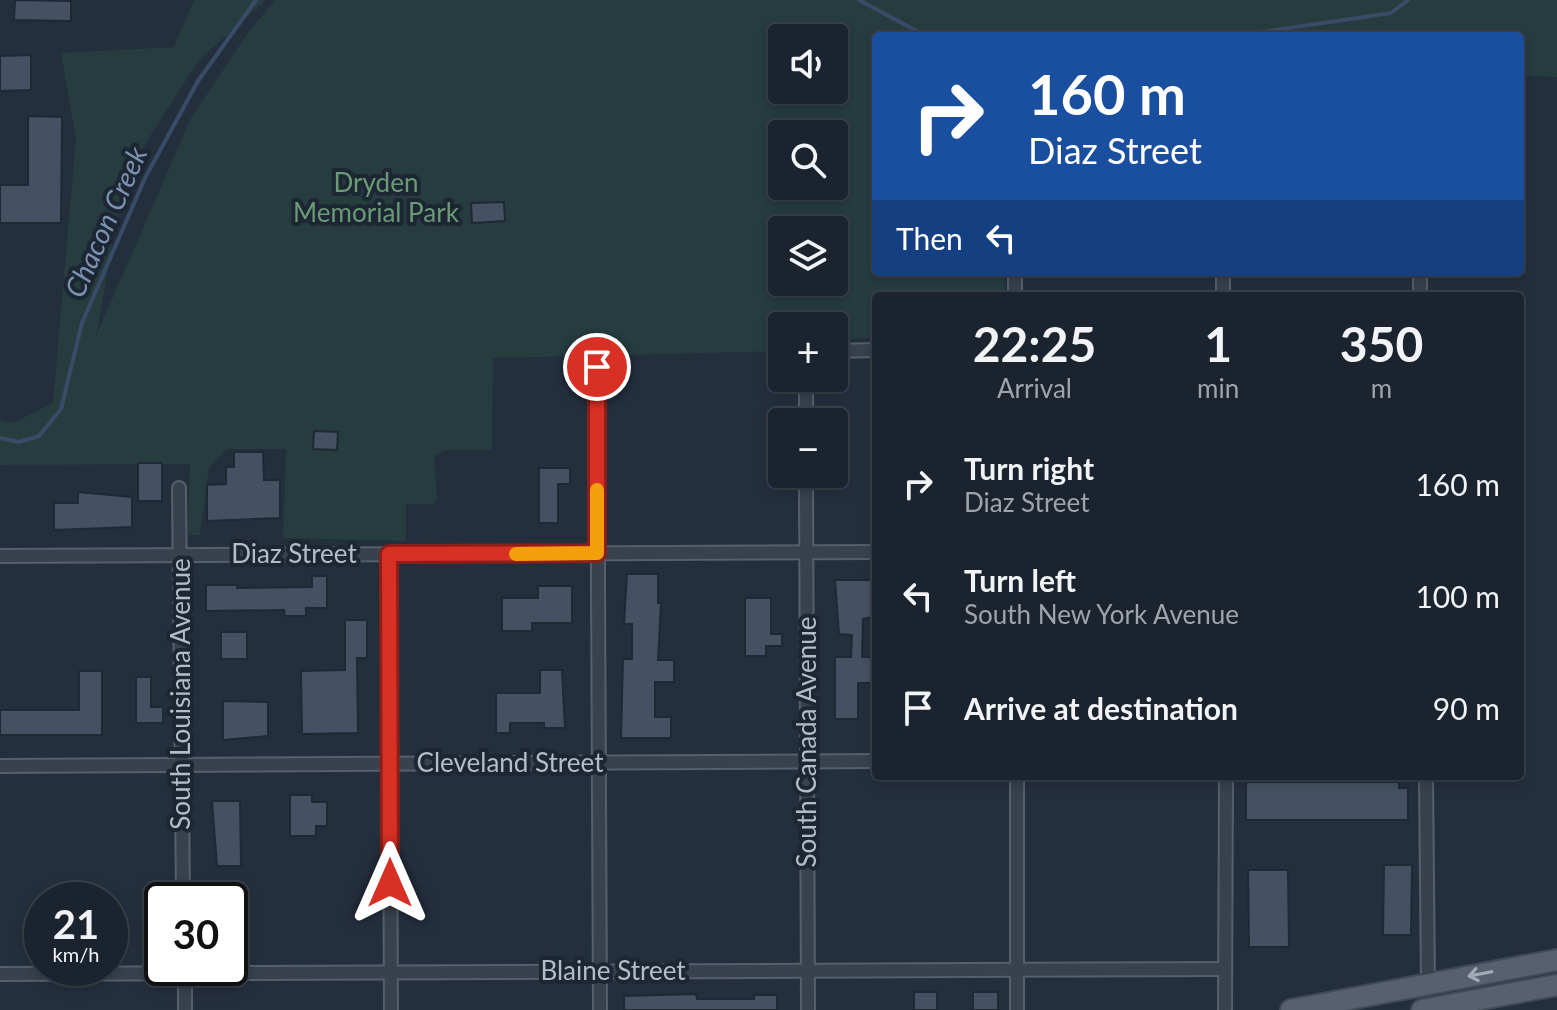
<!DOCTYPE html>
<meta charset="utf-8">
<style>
body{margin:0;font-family:Lato,sans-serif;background:#242b36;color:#f1f3f6;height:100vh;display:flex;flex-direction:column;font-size:30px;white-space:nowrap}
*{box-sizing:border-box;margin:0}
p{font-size:26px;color:#a0a4aa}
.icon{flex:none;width:44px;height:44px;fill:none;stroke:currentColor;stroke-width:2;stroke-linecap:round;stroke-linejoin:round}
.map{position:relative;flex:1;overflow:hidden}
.details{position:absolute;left:872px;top:292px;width:652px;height:488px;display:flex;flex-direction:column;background:#1b232e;border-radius:8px;box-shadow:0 4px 12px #0003,0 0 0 2px #39404a}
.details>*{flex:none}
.guide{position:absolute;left:872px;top:32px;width:652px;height:244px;border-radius:8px;box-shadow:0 4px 12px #0003,0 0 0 2px #39404a;background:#1a4fa0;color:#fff;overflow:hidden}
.tools{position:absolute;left:768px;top:24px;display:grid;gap:16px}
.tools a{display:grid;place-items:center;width:80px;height:80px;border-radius:8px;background:#1b232e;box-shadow:0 4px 12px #0003,0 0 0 2px #39404a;font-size:40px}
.speed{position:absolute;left:24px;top:882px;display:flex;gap:16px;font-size:40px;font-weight:700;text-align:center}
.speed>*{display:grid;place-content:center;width:104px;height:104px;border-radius:50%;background:#1b232e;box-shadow:0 4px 12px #0003,0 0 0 2px #39404a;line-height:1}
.speed small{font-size:20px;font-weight:400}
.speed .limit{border:4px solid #111;border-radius:12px;background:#fff;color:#111}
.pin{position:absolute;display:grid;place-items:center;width:68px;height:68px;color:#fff;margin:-34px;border:4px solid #fff;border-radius:50%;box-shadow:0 2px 8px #0007}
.me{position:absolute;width:88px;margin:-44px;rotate:0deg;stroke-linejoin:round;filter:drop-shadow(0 0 6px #0008)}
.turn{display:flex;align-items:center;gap:28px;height:168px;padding:0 24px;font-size:36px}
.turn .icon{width:104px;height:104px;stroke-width:2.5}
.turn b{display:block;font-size:56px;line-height:68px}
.then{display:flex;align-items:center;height:76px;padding:0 24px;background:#0003;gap:16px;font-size:30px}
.eta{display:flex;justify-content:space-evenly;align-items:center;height:136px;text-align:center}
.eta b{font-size:48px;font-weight:700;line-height:56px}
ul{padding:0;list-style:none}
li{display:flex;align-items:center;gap:24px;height:112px;padding:0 24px}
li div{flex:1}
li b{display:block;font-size:30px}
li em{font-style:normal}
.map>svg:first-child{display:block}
.green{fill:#263c3f;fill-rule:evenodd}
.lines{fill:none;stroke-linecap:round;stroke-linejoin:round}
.stream{stroke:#394c67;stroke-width:4}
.building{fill:#455162;stroke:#1f2835;stroke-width:2}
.street-casing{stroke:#565f6c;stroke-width:16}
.primary-casing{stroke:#414a57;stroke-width:24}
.street{stroke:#38414e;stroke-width:12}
.primary{stroke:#56606e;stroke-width:20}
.oneway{stroke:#a1aab7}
.route-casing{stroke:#8d1f18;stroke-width:20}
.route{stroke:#d93025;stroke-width:14}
.slow{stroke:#f59e0b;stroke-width:14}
.labels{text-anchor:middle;stroke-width:8;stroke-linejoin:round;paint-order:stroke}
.park-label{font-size:26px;fill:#6b9a76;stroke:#1d2633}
.street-label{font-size:26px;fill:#b4bcc9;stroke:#1d2633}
.water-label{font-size:28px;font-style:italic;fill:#7c92b1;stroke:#1d2633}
</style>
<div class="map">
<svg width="1557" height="1010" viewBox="0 0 1557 1010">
<rect width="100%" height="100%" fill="#242f3e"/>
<path class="green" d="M194,0H266L199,60L125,175L96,336L191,118L247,34L275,0H1557V77L1520,76V36H876V272H1004L1005,296H876V338L834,339V326H782V351L493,358L492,450H445L434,456L437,499L433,504H406V541L283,538L286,449H227L209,467L200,535H188L190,464L0,465V420L13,423L53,403L76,139L61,53L174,47ZM782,38H834V90H782ZM782,134H834V186H782ZM782,230H834V282H782Z"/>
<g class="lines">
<g class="stream">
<polyline points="859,0 926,36"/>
<polyline points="1235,36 1391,13 1408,0"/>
<polyline points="0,438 19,442 39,436 61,409 82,323 145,178 198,81 256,0"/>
</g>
</g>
<g class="building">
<polygon points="15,0 71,1 71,21 14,20"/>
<polygon points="31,55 31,90 0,91 0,56"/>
<polygon points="28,116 62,117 61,223 0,223 0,185 28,185"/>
<polygon points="504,202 505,221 472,223 471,203"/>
<polygon points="314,431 338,432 337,450 313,449"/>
<polygon points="234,452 263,452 264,480 280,480 280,518 207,521 207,485 226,484 226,467 234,467"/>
<rect x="138" y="463" width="24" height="38"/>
<polygon points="539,468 570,468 570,484 558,484 558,523 539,523"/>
<polygon points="78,492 132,497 132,527 54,530 54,503 78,503"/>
<polygon points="627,574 658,574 658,603 661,603 658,660 674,660 674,682 655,682 655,717 671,717 671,738 621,738 623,659 632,659 632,624 624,624"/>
<polygon points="312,576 327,576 327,608 306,608 306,616 285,616 284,610 206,611 206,585 237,585 237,588 312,587"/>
<polygon points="835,580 876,580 876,616 863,619 862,657 876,657 876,683 858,683 858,719 835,719 835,657 851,657 852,635 839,634"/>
<polygon points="538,586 572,586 572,623 532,623 532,631 502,631 502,598 538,598"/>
<polygon points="745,598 771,598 771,634 782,634 782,646 766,646 766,656 745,656"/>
<polygon points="345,620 367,620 367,658 357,658 358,733 302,734 301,671 345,670"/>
<rect x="221" y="632" width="26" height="27"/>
<polygon points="540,670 562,670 565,728 544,728 544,723 510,723 510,733 496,733 496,693 540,693"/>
<polygon points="79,671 102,671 102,735 0,735 0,710 79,710"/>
<polygon points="136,677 151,677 151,707 163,707 163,723 136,723"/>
<polygon points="223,701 268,702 268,736 223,740"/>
<polygon points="1246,782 1399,782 1399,788 1408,788 1408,820 1246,820"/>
<polygon points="290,795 312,795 312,802 327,802 327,826 316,826 316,836 290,836"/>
<polygon points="212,801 240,801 241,866 217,866"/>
<polygon points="1384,865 1412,865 1411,935 1383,935"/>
<polygon points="1248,870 1288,870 1289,947 1249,947"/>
<rect x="914" y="992" width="23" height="18"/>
<rect x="973" y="992" width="25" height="18"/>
<polygon points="696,994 697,999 754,999 754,995 777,995 777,1010 624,1010 624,996"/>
</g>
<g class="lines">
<defs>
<g id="street">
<polyline points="1015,272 1015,296"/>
<polyline points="1223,272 1223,296"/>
<polyline points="1420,296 1420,272"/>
<polyline points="834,351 876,350"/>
<polyline points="597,367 600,1010"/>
<polyline points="806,378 806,422"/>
<polyline points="806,474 808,1010"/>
<polyline points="179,488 183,900"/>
<polyline points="389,554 391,1010"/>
<polyline points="0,556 876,552"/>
<polyline points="0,766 876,761"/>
<polyline points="1017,776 1017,1010"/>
<polyline points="1426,776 1428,984"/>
<polyline points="185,968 185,1010"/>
<polyline points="0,974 1225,969"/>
<polyline points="1225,1010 1226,776"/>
</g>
<g id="primary">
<polyline points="1291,1010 1557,960"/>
<polyline points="1422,1010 1557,985"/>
</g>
</defs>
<use href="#street" class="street-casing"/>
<use href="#primary" class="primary-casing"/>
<use href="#street" class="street"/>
<use href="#primary" class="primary"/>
</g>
<defs><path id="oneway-shaft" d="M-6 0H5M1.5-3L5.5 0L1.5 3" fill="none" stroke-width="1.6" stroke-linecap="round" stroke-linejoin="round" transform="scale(2)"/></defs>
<use class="oneway" href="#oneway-shaft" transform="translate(1480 974) rotate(169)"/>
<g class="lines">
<defs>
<polyline id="route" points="390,883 389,554 597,553 597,367"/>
</defs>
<use href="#route" class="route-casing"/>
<use href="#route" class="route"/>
<polyline class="slow" points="516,554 597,553 597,490"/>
</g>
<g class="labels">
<g class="park-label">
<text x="376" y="192">Dryden<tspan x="376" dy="30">Memorial Park</tspan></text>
</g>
<g class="street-label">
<text x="294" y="563">Diaz Street</text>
<text transform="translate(181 694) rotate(-90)" y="9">South Louisiana Avenue</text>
<text transform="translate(807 742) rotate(-90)" y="9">South Canada Avenue</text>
<text x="510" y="772">Cleveland Street</text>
<text x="613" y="980">Blaine Street</text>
</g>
<g class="water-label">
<text transform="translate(106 222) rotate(-66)" y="10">Chacon Creek</text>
</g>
</g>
</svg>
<div class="tools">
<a><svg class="icon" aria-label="sound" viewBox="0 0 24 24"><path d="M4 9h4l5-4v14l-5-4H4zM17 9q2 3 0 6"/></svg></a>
<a><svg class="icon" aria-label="search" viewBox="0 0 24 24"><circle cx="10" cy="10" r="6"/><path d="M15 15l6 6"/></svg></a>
<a><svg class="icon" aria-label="layers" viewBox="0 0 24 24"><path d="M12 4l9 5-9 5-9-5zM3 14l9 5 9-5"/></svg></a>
<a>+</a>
<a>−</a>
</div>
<div class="speed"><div>21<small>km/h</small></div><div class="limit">30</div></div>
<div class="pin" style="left:597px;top:367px;background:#d93025"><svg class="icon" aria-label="arrive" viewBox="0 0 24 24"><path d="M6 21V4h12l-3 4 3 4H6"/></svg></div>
<svg class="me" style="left:390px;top:883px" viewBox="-20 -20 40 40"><path d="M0-17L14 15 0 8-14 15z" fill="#d93025" stroke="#fff" stroke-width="4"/></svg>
<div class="guide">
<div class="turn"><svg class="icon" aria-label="right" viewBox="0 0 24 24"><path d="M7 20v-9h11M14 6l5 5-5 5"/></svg><div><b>160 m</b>Diaz Street</div></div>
<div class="then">Then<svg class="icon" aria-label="left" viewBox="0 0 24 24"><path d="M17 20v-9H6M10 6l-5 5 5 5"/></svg></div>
</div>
<section class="details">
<div class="eta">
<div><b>22:25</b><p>Arrival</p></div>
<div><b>1</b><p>min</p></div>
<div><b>350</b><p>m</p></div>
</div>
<ul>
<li><svg class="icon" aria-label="right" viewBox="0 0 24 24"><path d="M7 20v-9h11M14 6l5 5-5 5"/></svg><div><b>Turn right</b><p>Diaz Street</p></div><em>160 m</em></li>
<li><svg class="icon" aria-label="left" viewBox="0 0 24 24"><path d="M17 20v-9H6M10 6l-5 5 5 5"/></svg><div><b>Turn left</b><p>South New York Avenue</p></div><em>100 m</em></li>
<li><svg class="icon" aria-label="arrive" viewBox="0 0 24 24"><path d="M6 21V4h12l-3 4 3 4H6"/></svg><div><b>Arrive at destination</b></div><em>90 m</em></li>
</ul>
</section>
</div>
